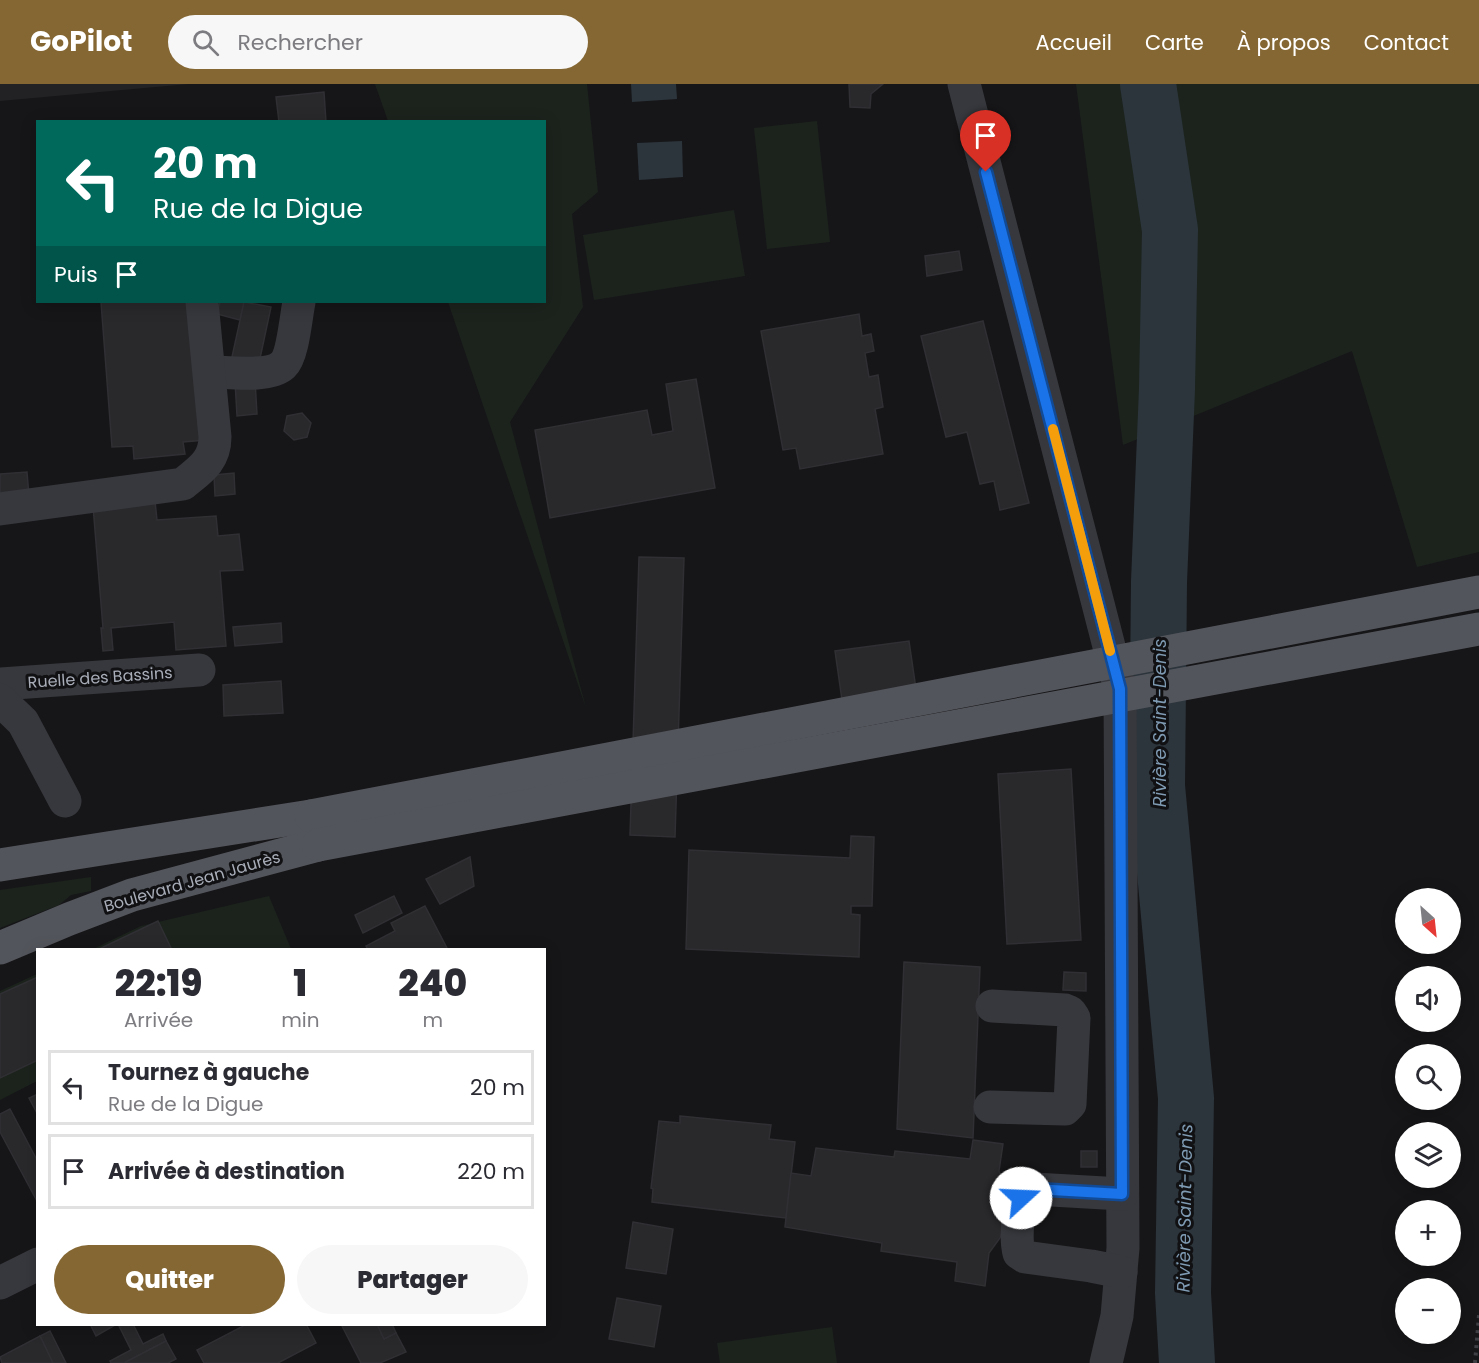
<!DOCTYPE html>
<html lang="fr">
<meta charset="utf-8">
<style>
body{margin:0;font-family:Poppins,sans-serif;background:#f7f7f7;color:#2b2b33;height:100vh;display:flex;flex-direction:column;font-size:22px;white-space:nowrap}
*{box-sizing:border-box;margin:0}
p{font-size:20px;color:#7c7c81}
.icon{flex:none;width:33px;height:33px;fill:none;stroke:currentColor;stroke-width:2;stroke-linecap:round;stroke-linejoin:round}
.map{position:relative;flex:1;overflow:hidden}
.side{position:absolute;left:36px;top:864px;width:510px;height:378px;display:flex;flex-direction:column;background:#fff;border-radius:0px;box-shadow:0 3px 15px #0003}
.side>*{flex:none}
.top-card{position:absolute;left:36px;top:36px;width:510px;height:183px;border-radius:0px;box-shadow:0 3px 15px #0003;background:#00695c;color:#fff;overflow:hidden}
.needle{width:39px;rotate:153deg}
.buttons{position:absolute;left:1395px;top:804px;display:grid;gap:12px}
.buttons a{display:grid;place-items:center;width:66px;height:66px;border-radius:50%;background:#fff;box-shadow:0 3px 15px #0003;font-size:30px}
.pin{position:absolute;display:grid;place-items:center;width:51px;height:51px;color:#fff;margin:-62px -26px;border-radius:50% 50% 50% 0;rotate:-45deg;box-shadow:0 0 6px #0007}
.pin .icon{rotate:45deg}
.me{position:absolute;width:66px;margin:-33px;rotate:70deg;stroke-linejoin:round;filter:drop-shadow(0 0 4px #0008)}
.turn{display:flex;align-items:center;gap:21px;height:126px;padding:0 18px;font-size:27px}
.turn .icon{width:78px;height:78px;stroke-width:2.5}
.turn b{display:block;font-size:42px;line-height:51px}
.then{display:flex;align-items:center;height:57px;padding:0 18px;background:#0003;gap:12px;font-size:22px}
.eta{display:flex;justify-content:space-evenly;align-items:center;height:102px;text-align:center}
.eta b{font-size:36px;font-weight:800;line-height:42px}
.cta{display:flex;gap:12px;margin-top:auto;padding:12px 18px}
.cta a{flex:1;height:69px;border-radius:36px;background:#856733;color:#fff;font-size:24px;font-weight:800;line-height:69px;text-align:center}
.cta a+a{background:#f7f7f7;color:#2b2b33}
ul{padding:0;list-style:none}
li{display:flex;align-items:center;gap:18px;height:75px;margin:0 12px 9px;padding:0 6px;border:3px solid #e1e1e2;border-radius:0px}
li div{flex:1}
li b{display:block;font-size:22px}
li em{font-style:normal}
header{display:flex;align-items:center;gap:36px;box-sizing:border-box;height:84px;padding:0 30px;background:#856733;color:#fff}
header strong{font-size:28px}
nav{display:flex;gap:33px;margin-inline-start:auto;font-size:21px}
.search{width:420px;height:54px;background:#f7f7f7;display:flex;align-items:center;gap:15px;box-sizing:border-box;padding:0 21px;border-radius:33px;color:#7c7c81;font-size:22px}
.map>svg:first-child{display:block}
.built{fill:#222225}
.green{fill:#1c231d}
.water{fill:#2c353c}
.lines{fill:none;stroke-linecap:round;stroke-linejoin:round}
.river{stroke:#2c353c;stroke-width:56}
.building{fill:#29292c;stroke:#303034;stroke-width:1.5}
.path{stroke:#3d3f44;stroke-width:4;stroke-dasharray:3 4.5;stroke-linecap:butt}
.minor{stroke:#37383d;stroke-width:33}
.major{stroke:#53555c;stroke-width:33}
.major-bridge{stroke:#53555c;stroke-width:33}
.route-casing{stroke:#114b97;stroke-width:15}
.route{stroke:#1a73e8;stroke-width:10}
.slow{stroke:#f59e0b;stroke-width:10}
.labels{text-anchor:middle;stroke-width:6;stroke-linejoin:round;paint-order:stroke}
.street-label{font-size:16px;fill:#a8adb8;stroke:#111113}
.water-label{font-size:18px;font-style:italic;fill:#7f9bb3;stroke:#111113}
</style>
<header>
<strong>GoPilot</strong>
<div class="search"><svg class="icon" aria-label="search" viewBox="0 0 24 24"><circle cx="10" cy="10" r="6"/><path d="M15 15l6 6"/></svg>Rechercher</div>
<nav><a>Accueil</a><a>Carte</a><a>À propos</a><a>Contact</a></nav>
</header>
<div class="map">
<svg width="1479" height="1279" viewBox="0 0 1479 1279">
<rect width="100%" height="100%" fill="#161618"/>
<polygon class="built" points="0,0 189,0 0,17"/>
<g class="green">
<polygon points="375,0 587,0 598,108 572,130 583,223 510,338 586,624 448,218 544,218 544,38 388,37"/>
<polygon points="1076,0 1479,0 1479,468 1417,483 1352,267 1123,361"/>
<polygon points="817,37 830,158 767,165 754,44"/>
<polygon points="734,126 745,192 594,216 583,151"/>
<polygon points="91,793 91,807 71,811 59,821 0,844 0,806"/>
<polygon points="269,812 291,865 91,866 141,842"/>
<polygon points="37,890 37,997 0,1016 0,907"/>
<polygon points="832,1243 837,1279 720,1279 717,1259"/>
</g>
<g class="water">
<polygon points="631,0 676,0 677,15 632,18"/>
<polygon points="682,57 683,93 639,96 637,59"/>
</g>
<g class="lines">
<polyline class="river" points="1148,0 1170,146 1167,305 1159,498 1157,702 1186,1014 1183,1209 1187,1279"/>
</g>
<g class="building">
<polygon points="849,0 883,0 871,10 870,24 850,23"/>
<polygon points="324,8 326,38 279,38 276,13"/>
<polygon points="959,167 962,186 927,192 925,172"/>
<polygon points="101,218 194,218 206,356 183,358 185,370 134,375 133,362 112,363"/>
<polygon points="220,218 244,218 240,236 217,230"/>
<polygon points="244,218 271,223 259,279 232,273"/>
<polygon points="859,230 862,252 871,250 874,267 865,269 869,293 878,291 883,323 875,325 883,370 800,385 796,364 783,366 761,247"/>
<polygon points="983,237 1029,419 1000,426 994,397 980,400 967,348 946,353 921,252"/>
<polygon points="696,295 715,404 550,434 535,346 647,326 652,351 673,347 666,300"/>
<polygon points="255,296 257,330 237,332 235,297"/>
<polygon points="302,329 311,339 307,353 294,356 284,347 287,332"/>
<polygon points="27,388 29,412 0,414 0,390"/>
<polygon points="234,389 235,410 215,412 214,391"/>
<polygon points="155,417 157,436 216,432 218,452 239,450 243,486 220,487 226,562 176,566 174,538 111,544 113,566 103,567 101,544 103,544 93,422"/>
<polygon points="639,473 684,474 675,753 630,751"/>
<polygon points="281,539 282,558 235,562 233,543"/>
<polygon points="909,557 916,605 842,616 835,567"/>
<polygon points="281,597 283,629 224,632 223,601"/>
<polygon points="1071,685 1081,856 1007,860 998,690"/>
<polygon points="851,752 874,753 872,822 851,822 851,830 860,831 859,873 686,865 689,766 850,774"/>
<polygon points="470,773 474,802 440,820 426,795"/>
<polygon points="394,812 402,829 363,849 355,831"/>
<polygon points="425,822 448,866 368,866 366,862 395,847 391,839"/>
<polygon points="158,837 172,866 97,866"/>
<polygon points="904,878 980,883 973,1054 897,1045"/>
<polygon points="1064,888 1086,889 1086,907 1063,906"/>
<polygon points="38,893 38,976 0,994 0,910"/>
<polygon points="38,1010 38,1031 29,1014"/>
<polygon points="10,1025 38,1078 38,1119 0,1048 0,1030"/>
<polygon points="680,1032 771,1041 769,1055 795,1058 786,1134 652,1118 653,1105 651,1104 659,1037 680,1039"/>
<polygon points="973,1056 1003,1060 999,1087 1007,1111 1003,1145 1000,1154 989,1169 985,1202 955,1197 957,1178 881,1167 882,1159 785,1143 791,1089 811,1092 816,1064 894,1073 895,1067 970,1075"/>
<rect x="1081" y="1067" width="16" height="16"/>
<polygon points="633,1138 673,1145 666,1190 626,1184"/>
<polygon points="617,1214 661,1222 654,1263 609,1255"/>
<polygon points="90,1240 117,1240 96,1252"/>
<polygon points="118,1240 133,1240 143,1260 163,1250 166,1257 124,1279 111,1279 110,1277 131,1266"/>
<polygon points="247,1240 306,1240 316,1259 278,1279 204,1279 197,1266"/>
<polygon points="341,1240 377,1240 384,1255 396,1249 406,1268 380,1279 361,1279"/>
<polygon points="377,1240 392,1240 396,1249 384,1255"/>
<polygon points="50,1247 66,1279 53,1279 40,1252"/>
<polygon points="40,1252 53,1279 2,1279 0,1273"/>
<polygon points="166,1257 176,1275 168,1279 124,1279"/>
</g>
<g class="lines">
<polyline class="path" points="1475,1279 1479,1231"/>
<g class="minor">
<polyline points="964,0 1120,605 1123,1164 1117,1232 1106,1279"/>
<path d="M210,288C228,288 269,294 283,281C293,272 296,232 299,218"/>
<path d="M0,425L183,400C200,386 215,377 215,353L202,218"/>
<polyline points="0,600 199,586"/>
<polyline points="0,616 23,638 65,717"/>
<polyline points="990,1023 1065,1025 1070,1020 1074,934 1070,928 1065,926 992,922"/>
<path d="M1121,1188L1091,1182L1025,1173L1019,1169C1015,1154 1018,1120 1026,1107L1034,1105L1122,1110"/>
<polyline points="0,1199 38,1180"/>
</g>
<g class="major">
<polyline points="0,781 311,732"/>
<polyline points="0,864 69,835 132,811 318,761"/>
</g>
<g class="major-bridge">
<polyline points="311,732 1479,508"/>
<polyline points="318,761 1479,545"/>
</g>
</g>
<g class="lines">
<defs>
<polyline id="route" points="986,88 1120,605 1122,1110 1034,1105 1026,1107 1021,1114"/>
</defs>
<use href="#route" class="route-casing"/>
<use href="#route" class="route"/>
<polyline class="slow" points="1053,345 1110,567"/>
</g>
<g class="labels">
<g class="street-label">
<text transform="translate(100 593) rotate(-4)" y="6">Ruelle des Bassins</text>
<text transform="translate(192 797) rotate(-16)" y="6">Boulevard Jean Jaurès</text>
</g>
<g class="water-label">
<text transform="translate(1160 639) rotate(-90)" y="6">Rivière Saint-Denis</text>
<text transform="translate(1185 1124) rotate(-89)" y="6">Rivière Saint-Denis</text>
</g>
</g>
</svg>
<div class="buttons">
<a><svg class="needle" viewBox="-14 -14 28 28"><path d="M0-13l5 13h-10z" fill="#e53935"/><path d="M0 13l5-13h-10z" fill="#7c7c81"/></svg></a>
<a><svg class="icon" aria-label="sound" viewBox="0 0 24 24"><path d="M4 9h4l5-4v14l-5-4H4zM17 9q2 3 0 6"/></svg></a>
<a><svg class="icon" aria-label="search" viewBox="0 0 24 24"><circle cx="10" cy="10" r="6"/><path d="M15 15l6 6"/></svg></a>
<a><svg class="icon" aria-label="layers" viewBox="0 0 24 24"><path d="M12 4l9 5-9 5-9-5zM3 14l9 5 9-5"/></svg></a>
<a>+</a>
<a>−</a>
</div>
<div class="pin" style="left:986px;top:88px;background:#d93025"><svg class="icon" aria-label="arrive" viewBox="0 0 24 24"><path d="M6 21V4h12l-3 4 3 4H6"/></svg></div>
<svg class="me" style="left:1021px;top:1114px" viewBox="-20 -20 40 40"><circle r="19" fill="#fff"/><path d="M0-13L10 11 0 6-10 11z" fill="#1a73e8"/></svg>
<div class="top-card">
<div class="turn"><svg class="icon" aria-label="left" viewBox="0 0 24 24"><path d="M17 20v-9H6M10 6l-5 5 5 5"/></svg><div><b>20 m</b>Rue de la Digue</div></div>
<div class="then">Puis<svg class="icon" aria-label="arrive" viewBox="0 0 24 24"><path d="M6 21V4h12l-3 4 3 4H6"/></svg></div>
</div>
<section class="side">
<div class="eta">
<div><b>22:19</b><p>Arrivée</p></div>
<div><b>1</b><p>min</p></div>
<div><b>240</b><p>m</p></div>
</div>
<ul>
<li><svg class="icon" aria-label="left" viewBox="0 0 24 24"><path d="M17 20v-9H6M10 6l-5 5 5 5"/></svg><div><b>Tournez à gauche</b><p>Rue de la Digue</p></div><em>20 m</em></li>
<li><svg class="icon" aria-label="arrive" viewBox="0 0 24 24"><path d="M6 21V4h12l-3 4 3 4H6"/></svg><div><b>Arrivée à destination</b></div><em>220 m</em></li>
</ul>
<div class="cta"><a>Quitter</a><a>Partager</a></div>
</section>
</div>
